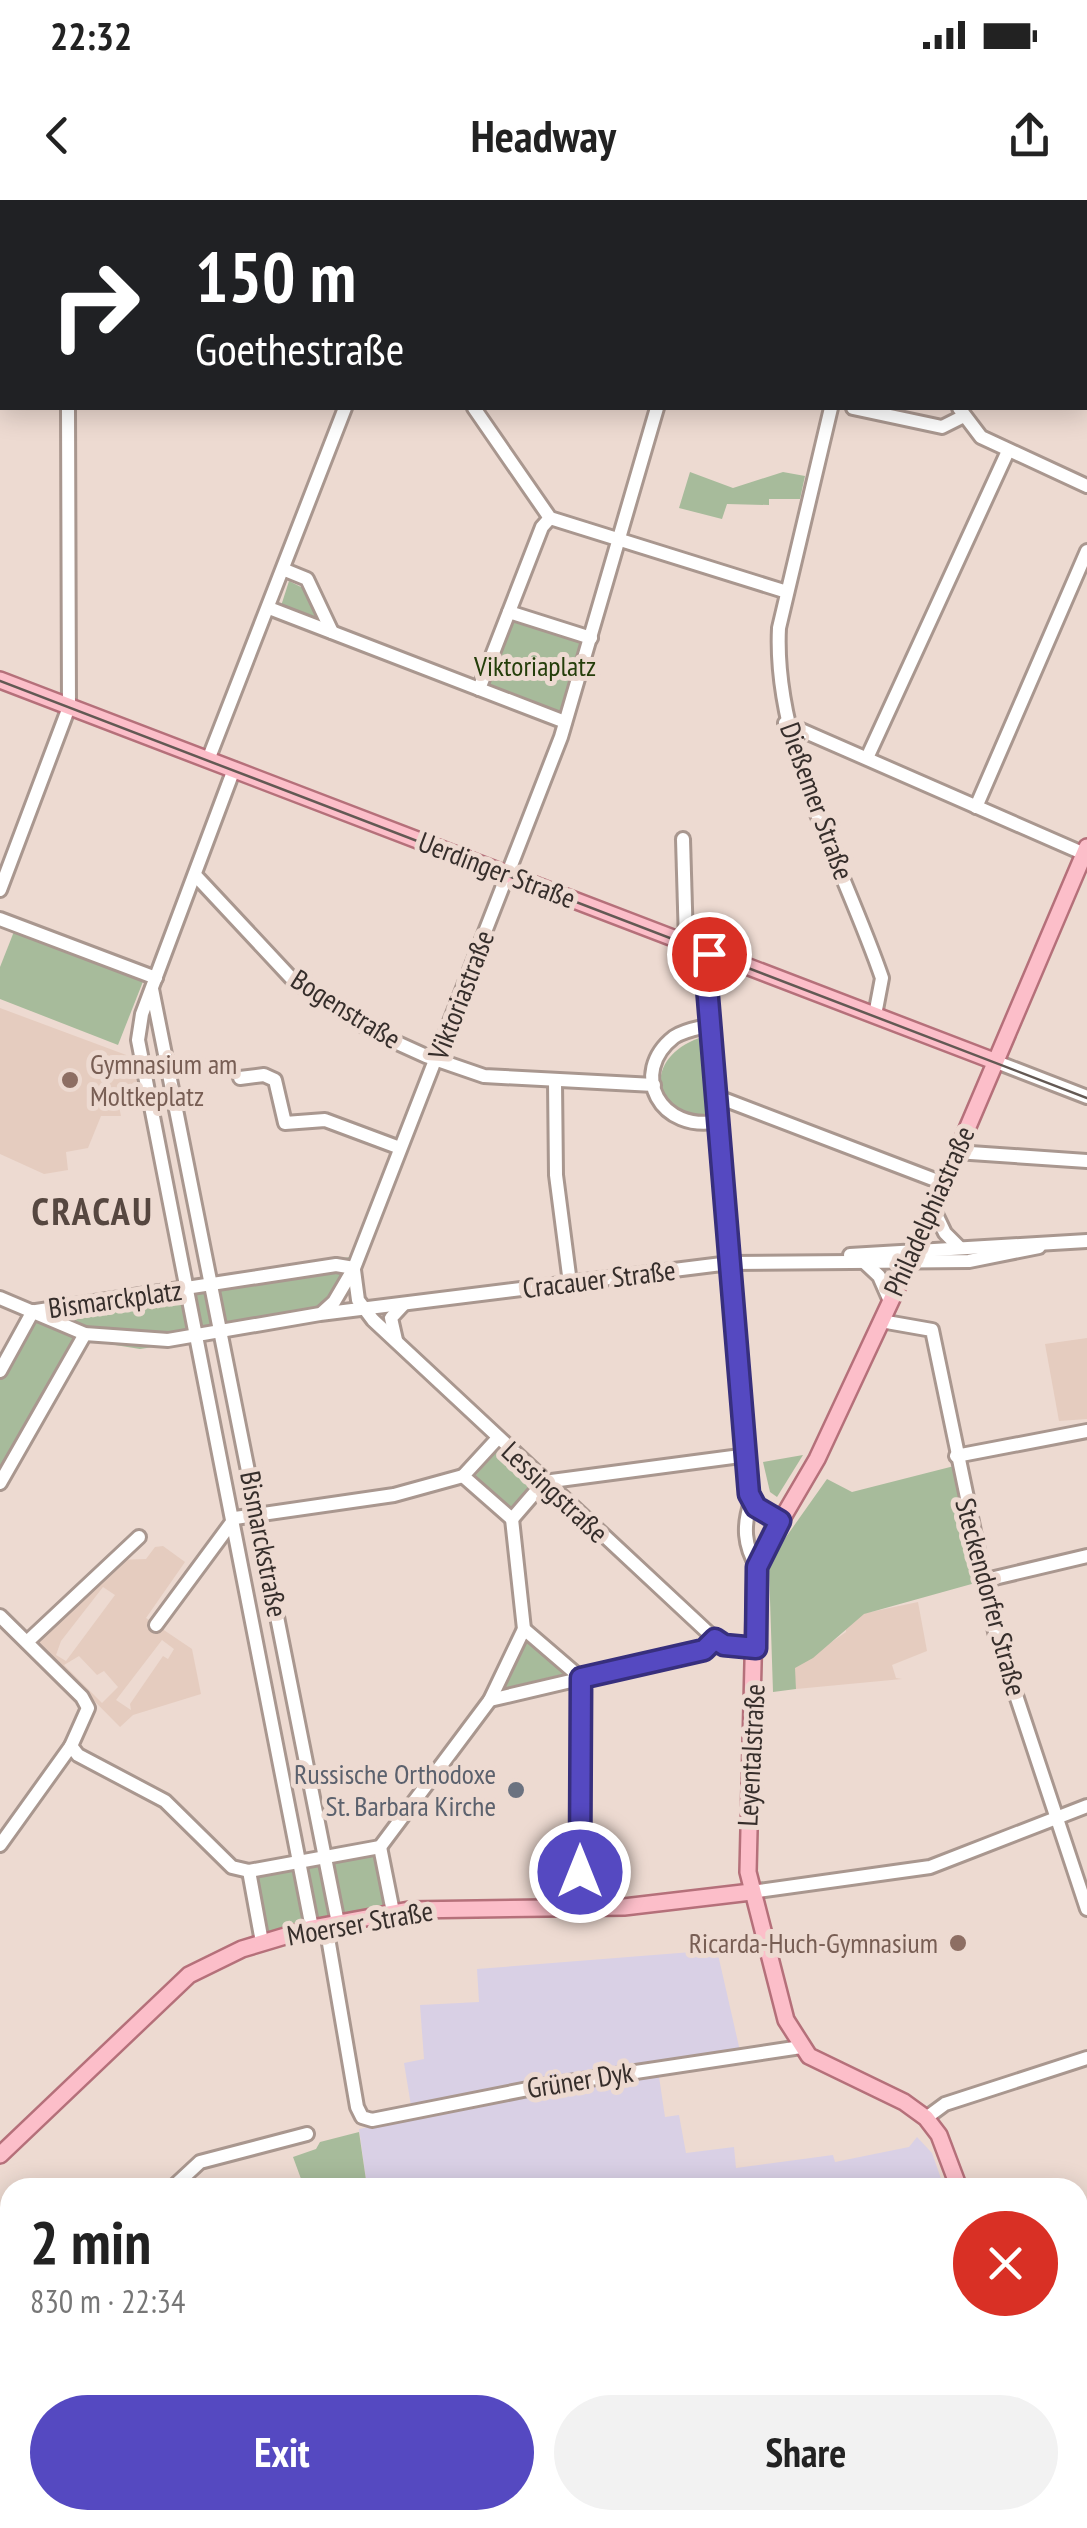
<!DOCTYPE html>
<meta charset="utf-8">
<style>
body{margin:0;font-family:"PT Sans Narrow",sans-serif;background:#f2f2f2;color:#222;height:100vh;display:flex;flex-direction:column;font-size:38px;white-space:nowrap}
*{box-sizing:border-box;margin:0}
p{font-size:32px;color:#767676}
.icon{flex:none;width:55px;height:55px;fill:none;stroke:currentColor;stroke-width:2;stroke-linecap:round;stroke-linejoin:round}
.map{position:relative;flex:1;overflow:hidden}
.panel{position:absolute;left:0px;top:1978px;width:1088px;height:352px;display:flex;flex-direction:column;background:#fff;border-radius:30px 30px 0 0;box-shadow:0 5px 25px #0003}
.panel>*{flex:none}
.hud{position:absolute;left:0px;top:0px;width:1088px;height:210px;box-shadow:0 5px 25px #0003;background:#202124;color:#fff;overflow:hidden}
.pin{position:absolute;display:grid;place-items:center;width:85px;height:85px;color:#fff;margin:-42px;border:5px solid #fff;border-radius:50%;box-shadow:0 2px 10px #0007}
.me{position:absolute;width:110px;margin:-55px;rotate:0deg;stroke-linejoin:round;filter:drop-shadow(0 0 8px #0008)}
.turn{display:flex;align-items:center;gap:35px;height:210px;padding:0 30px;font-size:45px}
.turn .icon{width:130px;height:130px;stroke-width:2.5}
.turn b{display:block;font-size:70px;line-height:85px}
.round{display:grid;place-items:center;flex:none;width:105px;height:105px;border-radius:52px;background:#f2f2f2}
.summary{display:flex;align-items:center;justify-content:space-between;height:170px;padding:0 30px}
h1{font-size:60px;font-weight:600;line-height:75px}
.button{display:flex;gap:20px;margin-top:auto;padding:20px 30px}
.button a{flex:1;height:115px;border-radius:60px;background:#5549c1;color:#fff;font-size:40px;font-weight:600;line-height:115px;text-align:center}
.button a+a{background:#f2f2f2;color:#222}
.status{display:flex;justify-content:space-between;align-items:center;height:70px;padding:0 50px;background:#fff;direction:ltr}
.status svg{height:28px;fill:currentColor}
header{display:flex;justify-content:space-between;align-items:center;height:130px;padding:0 30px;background:#fff;font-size:45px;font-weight:600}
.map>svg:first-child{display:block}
.commercial{fill:#d9d0e5}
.built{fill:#e5ccbf;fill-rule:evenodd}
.green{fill:#a7bb9b}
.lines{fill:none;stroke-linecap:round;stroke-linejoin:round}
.minor-casing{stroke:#a9978f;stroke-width:18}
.major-casing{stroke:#b5707a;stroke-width:20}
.minor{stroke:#fff;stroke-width:12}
.major{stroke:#fcbec9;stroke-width:15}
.tram{stroke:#635954;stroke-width:2.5}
.route-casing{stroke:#372f7d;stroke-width:25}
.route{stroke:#5549c1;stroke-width:18}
.education-dot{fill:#8d6e63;stroke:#eddad1;stroke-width:4}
.worship-dot{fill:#6b7280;stroke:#eddad1;stroke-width:4}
.labels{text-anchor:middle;stroke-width:10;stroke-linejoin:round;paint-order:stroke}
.park-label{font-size:28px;fill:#243e0a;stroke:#eddad1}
.street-label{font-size:28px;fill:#362e2b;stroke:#eddad1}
.education-label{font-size:28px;fill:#785e54;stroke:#eddad1;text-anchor:start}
.worship-label{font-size:28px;fill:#5b616d;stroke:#eddad1;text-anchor:end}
.district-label{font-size:38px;font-weight:bold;letter-spacing:2.5px;fill:#564740;stroke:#eddad1}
</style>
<div class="status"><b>22:32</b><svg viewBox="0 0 49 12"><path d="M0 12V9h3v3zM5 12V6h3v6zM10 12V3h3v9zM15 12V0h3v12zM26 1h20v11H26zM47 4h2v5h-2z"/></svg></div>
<header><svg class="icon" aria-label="back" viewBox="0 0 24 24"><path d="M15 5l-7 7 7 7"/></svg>Headway<svg class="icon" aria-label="share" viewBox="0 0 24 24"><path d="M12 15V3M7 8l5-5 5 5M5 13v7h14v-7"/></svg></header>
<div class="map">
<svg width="1087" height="2328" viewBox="0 0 1087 2328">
<rect width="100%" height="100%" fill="#eddad1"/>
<g class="commercial">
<polygon points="540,0 696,0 541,2"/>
<polygon points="717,1750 740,1851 657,1863 665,1917 679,1915 686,1953 734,1947 736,1968 833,1955 835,1962 909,1947 917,1937 932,1953 944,1987 367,1987 359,1929 413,1918 404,1863 424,1859 420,1805 479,1802 477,1769"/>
<polygon points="1078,2298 1087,2328 772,2328 771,2320 1078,2320"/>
<polygon points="10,2300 10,2320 98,2320 76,2328 0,2328 0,2303"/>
</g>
<g class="built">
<polygon points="0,808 137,859 143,901 119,906 121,916 101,916 88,948 66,952 68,970 44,974 0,954"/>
<polygon points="1087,1138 1087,1219 1059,1221 1045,1144"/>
<path d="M163,1346L185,1362L146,1418L192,1449L201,1494L133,1515L120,1527L34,1440L117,1360L146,1359L155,1347ZM103,1387L115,1395L66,1461L56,1455L61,1441ZM162,1440L174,1449L168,1459L163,1456L130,1504L131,1510L116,1500ZM79,1456L97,1475L104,1471L118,1487L102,1503L64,1465Z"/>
<polygon points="918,1402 927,1451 892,1465 896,1478 902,1479 796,1489 794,1468 846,1432 846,1427 861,1414"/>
</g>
<g class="green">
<polygon points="0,0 57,0 2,2 2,154"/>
<polygon points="690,272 733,288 783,272 805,276 800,299 769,299 769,305 727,304 722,319 679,308"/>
<polygon points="289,381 309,391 322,417 314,422 281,406"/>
<polygon points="512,420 583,441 559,514 488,487"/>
<polygon points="15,729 144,779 118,845 0,799 0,767"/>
<path d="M699,838L706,840L711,917C648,915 644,858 699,838Z"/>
<polygon points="350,1057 348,1095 324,1121 140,1149 84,1140 0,1292 0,1179 37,1105"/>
<polygon points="498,1250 535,1283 512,1309 475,1276"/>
<polygon points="803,1255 777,1297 770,1292 763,1262"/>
<polygon points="962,1264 986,1380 864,1414 813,1458 795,1468 796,1489 773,1492 769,1369 774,1354 827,1279 852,1292"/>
<polygon points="528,1439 568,1473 505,1488"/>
<polygon points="375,1651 388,1709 265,1738 254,1675"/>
<polygon points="359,1932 367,1987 304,1987 293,1957 316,1949 320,1942"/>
<polygon points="420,2320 467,2320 469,2328 422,2328"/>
</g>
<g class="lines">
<defs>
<g id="minor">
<polyline points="869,0 869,2"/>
<polyline points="69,2 69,0"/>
<polyline points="425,2 426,0"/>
<polyline points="708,2 708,0"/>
<polyline points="1085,42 1087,42"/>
<polyline points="474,208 550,318 787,392"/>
<path d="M831,208L779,428C773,547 844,667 882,778L875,815"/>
<polyline points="853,208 942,227 964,216"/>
<polyline points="959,208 981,237 1087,286"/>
<polyline points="285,370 307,379 332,432"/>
<polyline points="269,408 565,522"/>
<polyline points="509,412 591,438"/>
<polyline points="479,489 542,327 550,318"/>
<polyline points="785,523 1087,655"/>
<polyline points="867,558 1008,251"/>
<polyline points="208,560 345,208"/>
<polyline points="234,569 142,814 138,840 312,1728"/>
<polyline points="976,607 1087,351"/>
<polyline points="683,639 686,742"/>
<polyline points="196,676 294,781 373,832 426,856 484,876 654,885"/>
<polyline points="0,690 69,507 68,208"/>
<polyline points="0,719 156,778"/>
<path d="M710,751L706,774L751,1302C743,1326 744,1345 757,1367"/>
<polyline points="152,789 338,1723"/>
<path d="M711,825C699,828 684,830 674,837C628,873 660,934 720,921"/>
<polyline points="994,861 1087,897"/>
<polyline points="240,878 264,875 275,880 285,923 325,920 400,948"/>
<polyline points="555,882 556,975 570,1083"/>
<polyline points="718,897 943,983"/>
<polyline points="956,952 1087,961"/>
<polyline points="933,1008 945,1033 959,1047"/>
<polyline points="850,1055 1087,1041"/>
<polyline points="864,1062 879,1076 890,1101"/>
<polyline points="354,1070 358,1100 373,1120 715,1439 724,1445 756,1448"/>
<polyline points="0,1098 85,1134 168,1140 320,1114 730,1063 969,1061 1039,1047"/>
<polyline points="36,1111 336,1065 354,1068"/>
<polyline points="323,1112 334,1102 354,1068 561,537 657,208"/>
<polyline points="881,1121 932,1130 995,1432 1087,1709"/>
<polyline points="396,1140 391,1118 404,1104"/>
<polyline points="0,1171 33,1111"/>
<polyline points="497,1239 463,1276 512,1319 544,1282 748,1255"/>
<polyline points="956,1256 1087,1231"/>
<polyline points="0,1283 85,1134"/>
<polyline points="751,1302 780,1321"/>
<polyline points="512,1319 524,1429"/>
<polyline points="986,1380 1087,1356"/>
<polyline points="0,1416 82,1497 88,1508 71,1546 78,1555 165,1601 232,1667 249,1671 380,1647"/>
<polyline points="156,1425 235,1318 394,1295 463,1276"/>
<polyline points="524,1429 581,1478 580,1706"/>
<polyline points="27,1442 139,1337"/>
<polyline points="490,1500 703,1450 715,1439"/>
<polyline points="0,1645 71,1546"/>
<polyline points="380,1647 490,1500 524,1429"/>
<polyline points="380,1647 393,1712"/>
<polyline points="249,1671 262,1742"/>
<polyline points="751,1692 930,1667 1087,1606"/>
<polyline points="326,1726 357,1907 362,1917 372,1920 543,1886 801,1847"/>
<polyline points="926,1918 945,1904 1087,1858"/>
<polyline points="172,1988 200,1962 307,1934"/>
<polyline points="1078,2026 1087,2025"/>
<polyline points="0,2027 10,2052"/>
<polyline points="0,2124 10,2121"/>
<polyline points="1078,2275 1087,2272"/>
<polyline points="109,2320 112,2328"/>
<polyline points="267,2320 270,2328"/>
<polyline points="348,2320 351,2328"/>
<polyline points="733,2320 734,2326"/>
<polyline points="1041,2328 1054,2320"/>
</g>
<g id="major">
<polyline points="0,480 994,861"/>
<polyline points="0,1955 189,1775 242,1749 312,1728 409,1710 624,1707 751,1692"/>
<polyline points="959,1988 939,1935 926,1918 904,1902 809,1856 786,1820 748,1672 755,1380 762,1353 817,1259 924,1030 1087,647"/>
<polyline points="1066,2320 1069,2328"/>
</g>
</defs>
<use href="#minor" class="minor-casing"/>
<use href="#major" class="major-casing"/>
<use href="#minor" class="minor"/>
<use href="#major" class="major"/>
<polyline class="tram" points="0,481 1087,898"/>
</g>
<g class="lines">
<defs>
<polyline id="route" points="580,1672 581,1478 704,1450 715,1439 724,1445 756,1448 757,1367 780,1321 756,1307 749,1294 706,774 709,754"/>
</defs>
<use href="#route" class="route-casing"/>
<use href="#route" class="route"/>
</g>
<g class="education-dot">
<circle cx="70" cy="880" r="10"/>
<circle cx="958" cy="1743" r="10"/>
</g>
<circle class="worship-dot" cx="516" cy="1590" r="10"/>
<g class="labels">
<g class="park-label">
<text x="535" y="476">Viktoriaplatz</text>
</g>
<g class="street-label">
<text transform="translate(817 601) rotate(70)" y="10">Dießemer Straße</text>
<text transform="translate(497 670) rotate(21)" y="10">Uerdinger Straße</text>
<text transform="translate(461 795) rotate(-69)" y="10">Viktoriastraße</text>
<text transform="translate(346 809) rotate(32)" y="10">Bogenstraße</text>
<text transform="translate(929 1011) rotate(-66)" y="10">Philadelphiastraße</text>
<text transform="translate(599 1079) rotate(-7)" y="10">Cracauer Straße</text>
<text transform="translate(115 1099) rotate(-8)" y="10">Bismarckplatz</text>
<text transform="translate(555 1292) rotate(43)" y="10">Lessingstraße</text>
<text transform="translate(264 1344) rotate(79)" y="10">Bismarckstraße</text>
<text transform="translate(991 1397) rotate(75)" y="10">Steckendorfer Straße</text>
<text transform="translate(751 1555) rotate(-87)" y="10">Leyentalstraße</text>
<text transform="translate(360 1723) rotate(-10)" y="10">Moerser Straße</text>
<text transform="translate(580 1880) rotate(-9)" y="10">Grüner Dyk</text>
</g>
<g class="education-label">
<text x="90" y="874">Gymnasium am<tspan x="90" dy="32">Moltkeplatz</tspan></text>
<text x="938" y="1753" text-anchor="end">Ricarda-Huch-Gymnasium</text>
</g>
<g class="worship-label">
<text x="496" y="1584">Russische Orthodoxe<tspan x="496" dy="32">St. Barbara Kirche</tspan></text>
</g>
<g class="district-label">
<text x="93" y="1025">CRACAU</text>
</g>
</g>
</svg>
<div class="pin" style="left:709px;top:754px;background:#d93025"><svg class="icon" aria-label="arrive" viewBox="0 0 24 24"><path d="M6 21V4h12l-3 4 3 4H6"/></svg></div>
<svg class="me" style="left:580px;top:1672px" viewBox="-20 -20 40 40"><circle r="17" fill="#5549c1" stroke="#fff" stroke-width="3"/><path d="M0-11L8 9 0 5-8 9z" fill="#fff"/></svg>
<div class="hud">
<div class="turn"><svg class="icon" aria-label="right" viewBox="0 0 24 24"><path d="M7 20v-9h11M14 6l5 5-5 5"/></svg><div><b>150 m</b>Goethestraße</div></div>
</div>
<section class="panel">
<div class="summary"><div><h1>2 min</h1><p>830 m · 22:34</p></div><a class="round" style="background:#d93025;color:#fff"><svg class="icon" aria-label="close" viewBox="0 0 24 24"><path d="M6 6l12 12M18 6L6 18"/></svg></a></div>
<div class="button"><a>Exit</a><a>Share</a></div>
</section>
</div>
